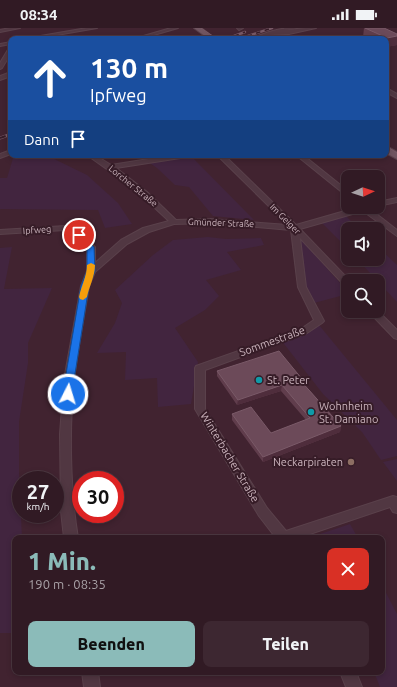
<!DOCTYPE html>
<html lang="de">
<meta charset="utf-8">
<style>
body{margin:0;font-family:Ubuntu,sans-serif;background:#3d2731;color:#f1f3f6;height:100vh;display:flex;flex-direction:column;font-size:15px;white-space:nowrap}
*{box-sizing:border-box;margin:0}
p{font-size:13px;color:#a8a1a6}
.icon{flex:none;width:22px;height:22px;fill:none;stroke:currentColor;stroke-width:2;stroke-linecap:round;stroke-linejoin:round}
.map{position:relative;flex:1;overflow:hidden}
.sheet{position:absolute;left:12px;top:507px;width:373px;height:140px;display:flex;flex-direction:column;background:#311a24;border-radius:8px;box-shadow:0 2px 6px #0003,0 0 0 1px #4c3841}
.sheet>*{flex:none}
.hud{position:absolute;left:8px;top:8px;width:381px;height:122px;border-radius:8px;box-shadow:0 2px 6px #0003,0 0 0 1px #4c3841;background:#1a4fa0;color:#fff;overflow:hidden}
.needle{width:26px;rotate:86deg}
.buttons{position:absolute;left:341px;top:142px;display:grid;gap:8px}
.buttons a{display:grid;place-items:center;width:44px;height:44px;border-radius:8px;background:#311a24;box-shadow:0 2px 6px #0003,0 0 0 1px #4c3841;font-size:20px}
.speed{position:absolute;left:12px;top:443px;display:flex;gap:8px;font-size:20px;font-weight:700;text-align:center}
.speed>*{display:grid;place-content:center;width:52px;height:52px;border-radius:50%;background:#311a24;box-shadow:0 2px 6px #0003,0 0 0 1px #4c3841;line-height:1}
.speed small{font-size:10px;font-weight:400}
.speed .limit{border:6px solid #d22;background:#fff;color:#111}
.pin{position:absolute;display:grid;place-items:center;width:34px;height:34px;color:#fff;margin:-17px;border:2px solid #fff;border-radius:50%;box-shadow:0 1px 4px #0007}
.me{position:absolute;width:44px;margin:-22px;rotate:5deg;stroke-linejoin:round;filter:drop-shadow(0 0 3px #0008)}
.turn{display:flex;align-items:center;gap:14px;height:84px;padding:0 16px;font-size:18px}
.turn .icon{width:52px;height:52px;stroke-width:2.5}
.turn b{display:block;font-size:28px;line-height:34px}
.then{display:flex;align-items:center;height:38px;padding:0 16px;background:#0003;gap:8px;font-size:15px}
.round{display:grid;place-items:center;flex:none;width:42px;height:42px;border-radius:8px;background:#3d2731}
.headline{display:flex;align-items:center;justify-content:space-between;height:68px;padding:0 16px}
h1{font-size:24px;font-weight:800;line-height:30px;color:#8bbbb9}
.cta{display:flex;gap:8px;margin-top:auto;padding:8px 16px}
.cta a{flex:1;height:46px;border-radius:8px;background:#8bbbb9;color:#111;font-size:16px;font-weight:800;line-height:46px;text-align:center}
.cta a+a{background:#3d2731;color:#f1f3f6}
.status{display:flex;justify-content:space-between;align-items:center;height:28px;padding:0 20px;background:#311a24;direction:ltr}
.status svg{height:11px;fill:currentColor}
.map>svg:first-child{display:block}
.green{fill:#42253f}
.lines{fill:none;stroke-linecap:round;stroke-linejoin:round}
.minor-casing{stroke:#5a414b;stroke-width:2}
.major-casing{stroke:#5a414b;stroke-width:2}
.minor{fill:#513742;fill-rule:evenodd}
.major{fill:#715561;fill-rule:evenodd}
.tram{stroke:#785966;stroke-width:1}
.rail-far1-casing{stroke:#785966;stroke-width:2.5}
.rail-casing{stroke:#785966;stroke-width:3}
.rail-far1{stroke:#361c27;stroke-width:1.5;stroke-dasharray:4.5;stroke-linecap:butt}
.rail{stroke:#361c27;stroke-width:2;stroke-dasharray:6;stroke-linecap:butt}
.wall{fill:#603d4c}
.shaded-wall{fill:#4f2d3c}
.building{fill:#6c4a59;stroke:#7a5a68}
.route{fill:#1a73e8;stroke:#114b97}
.slow{fill:#f59e0b}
.culture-dot{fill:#0f9aa8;stroke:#361c27;stroke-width:1.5}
.education-dot{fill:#8d6e63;stroke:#361c27;stroke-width:1.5}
.labels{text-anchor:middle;stroke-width:4;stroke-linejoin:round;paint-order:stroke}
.far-street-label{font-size:9px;fill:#cbb4bd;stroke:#361c27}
.street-label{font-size:11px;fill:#cbb4bd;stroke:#361c27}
.poi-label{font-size:11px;fill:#cbb4bd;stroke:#361c27;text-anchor:start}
</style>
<div class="status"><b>08:34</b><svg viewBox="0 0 49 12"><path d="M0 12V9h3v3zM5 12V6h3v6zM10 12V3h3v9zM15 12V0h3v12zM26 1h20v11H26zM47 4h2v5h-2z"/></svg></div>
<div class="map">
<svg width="397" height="659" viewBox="0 0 397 659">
<rect width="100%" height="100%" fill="#412330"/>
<g class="green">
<polygon points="14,127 46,127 87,147 118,175 132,196 105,200 98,182 0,181 0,150 7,150"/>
<polygon points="138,127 190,127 254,192 213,188 189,159 175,157 157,140"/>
<polygon points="346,188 359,201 348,201 348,221 322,195"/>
<polygon points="208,209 226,211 261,210 264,217 227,224 241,242 206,252 219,268 205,282 175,300 198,334 191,376 158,379 157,350 125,352 126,324 97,325 115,295 122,275 115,262 153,227 173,212"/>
<polygon points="299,209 348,264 348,266 314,275 306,258"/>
<polygon points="12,219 4,261 52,260 28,315 28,335 19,394 19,444 22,510 15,510 15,605 0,605 0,220"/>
<polygon points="378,219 397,237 397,274 357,231 378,231"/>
<polygon points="319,297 397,392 397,428 381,432 362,404 323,366 281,312"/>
<polygon points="397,431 397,453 383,434"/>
<polygon points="350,496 358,510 315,510 314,508"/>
<polygon points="382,557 397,586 397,659 380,659 374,644 382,644"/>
</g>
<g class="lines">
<defs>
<g id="minor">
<polygon points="10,0 20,0 0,4 0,2"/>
<polygon points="87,0 97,0 34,11 23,11"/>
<polygon points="171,0 178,0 140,11 133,11"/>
<polygon points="237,0 243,0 239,2"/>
<path d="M306,0H316L289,6L268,7L258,11H252C256,8 279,0 284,1C293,2 296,1 306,0Z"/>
<polygon points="11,14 11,16 0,18 0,16"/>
<polygon points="9,20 11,20 11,25 2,40 0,41 0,35"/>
<polygon points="11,44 11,48 0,52 0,48"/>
<polygon points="386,60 397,66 397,70 386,64"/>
<polygon points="11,122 11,126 0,130 0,126"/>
<path d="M87,127H95L111,137L174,127H190L187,129L116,140L147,164L176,192L210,191L288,197L217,127H224L296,197L359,179H371L370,181L397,202V208L363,183L300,201L350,253H348V259L345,258L300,210L306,259L324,293L322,295L307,305L205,342V381L267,480L286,503L393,468L397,469V485L393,484L390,479L298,510H276L259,488L195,381V340L196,338L301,301L314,292L298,259L291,202L210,195L174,196L149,204L127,216L95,244L89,258C84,289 78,320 74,352C69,400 70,462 78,510H64L61,483L60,406L64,352L81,258L87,243V220L69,204L65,202L0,206V202L66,198L75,200L95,219V235L121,212L143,200L169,193L132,159Z"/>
<polygon points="296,127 303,127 348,163 348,169"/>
<polygon points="397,170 397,174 378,178 378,174"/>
<polygon points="368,283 378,283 397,302 397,311 394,310"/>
<polygon points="82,644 98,644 100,659 84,659"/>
<polygon points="340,644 356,644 362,659 346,659"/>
</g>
<g id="major">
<polygon points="194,0 201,0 216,11 209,11"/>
<polygon points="386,118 397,124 397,131 386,125"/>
</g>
</defs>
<use href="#minor" class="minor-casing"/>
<use href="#major" class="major-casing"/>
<use href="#minor" class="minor"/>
<use href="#major" class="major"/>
<g class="tram">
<polyline points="201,0 217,11"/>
<polyline points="386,118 397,125"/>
</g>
<defs>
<g id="rail-far1">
<polyline points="226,11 245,4"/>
<polyline points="239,11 272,0"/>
</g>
<polyline id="rail" points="0,110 11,106"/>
</defs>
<use href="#rail-far1" class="rail-far1-casing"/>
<use href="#rail" class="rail-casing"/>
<use href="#rail-far1" class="rail-far1"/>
<use href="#rail" class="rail"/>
</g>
<g class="wall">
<polygon points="364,0 397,6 397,17 386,19 386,11 369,11 363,9"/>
<polygon points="217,343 302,351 302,354 341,398 340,404 263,434 232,392 232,386 271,405 306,392 281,363 237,377 217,348"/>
</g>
<g class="shaded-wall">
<polygon points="397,8 397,17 386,19 387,10"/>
<polygon points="282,357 281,363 237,377 238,372"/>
<polygon points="341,398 340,404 263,434 263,429"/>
</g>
<g class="building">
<polygon points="365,0 384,0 397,6 397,8 387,10"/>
<polygon points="279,323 302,351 300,352 341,398 263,429 232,386 251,379 271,405 310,390 282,357 238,372 217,343"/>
</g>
<polygon class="route" points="79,205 81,206 94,219 95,243 89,258 74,352 73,366 68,369 64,366 65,352 81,258 87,243 87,220 75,207"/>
<path class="slow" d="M91,235L95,237C95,248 89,259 87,269L83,272L80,271L79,269C81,259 87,248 87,237Z"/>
<g class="culture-dot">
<circle cx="259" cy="352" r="4"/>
<circle cx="311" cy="384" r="4"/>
</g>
<circle class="education-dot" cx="351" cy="434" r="4"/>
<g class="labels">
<g class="far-street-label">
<text transform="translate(133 158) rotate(39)" y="3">Lorcher Straße</text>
<text transform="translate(285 191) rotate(45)" y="3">Im Geiger</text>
<text transform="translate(221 195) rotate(2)" y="3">Gmünder Straße</text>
<text transform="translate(37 202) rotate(-4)" y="3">Ipfweg</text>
</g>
<g class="street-label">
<text transform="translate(272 313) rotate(-20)" y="4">Sommestraße</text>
<text transform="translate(230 429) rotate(59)" y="4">Winterbacher Straße</text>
</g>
<g class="poi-label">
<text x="267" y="356">St. Peter</text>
<text x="319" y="382">Wohnheim<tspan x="319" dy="13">St. Damiano</tspan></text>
<text x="343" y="438" text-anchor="end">Neckarpiraten</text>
</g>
</g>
</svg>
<div class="buttons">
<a><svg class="needle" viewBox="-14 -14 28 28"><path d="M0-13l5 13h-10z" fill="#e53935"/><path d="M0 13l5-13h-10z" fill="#a8a1a6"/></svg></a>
<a><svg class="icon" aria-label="sound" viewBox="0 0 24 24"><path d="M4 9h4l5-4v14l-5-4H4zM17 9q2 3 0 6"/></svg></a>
<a><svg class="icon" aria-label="search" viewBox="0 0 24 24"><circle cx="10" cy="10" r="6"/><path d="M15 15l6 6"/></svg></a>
</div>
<div class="speed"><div>27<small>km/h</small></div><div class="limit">30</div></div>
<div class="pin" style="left:79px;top:207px;background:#d93025"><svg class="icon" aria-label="arrive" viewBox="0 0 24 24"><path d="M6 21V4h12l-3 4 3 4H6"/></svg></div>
<svg class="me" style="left:68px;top:366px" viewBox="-20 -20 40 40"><circle r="17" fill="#1a73e8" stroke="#fff" stroke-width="3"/><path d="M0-11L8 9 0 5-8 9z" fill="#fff"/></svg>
<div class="hud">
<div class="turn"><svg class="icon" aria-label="ahead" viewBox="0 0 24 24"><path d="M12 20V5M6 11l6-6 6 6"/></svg><div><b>130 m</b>Ipfweg</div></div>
<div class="then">Dann<svg class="icon" aria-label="arrive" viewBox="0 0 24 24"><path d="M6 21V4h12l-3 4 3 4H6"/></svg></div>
</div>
<section class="sheet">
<div class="headline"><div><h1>1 Min.</h1><p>190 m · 08:35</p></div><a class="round" style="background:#d93025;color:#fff"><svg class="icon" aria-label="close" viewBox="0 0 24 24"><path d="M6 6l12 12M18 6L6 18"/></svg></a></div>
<div class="cta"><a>Beenden</a><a>Teilen</a></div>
</section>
</div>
